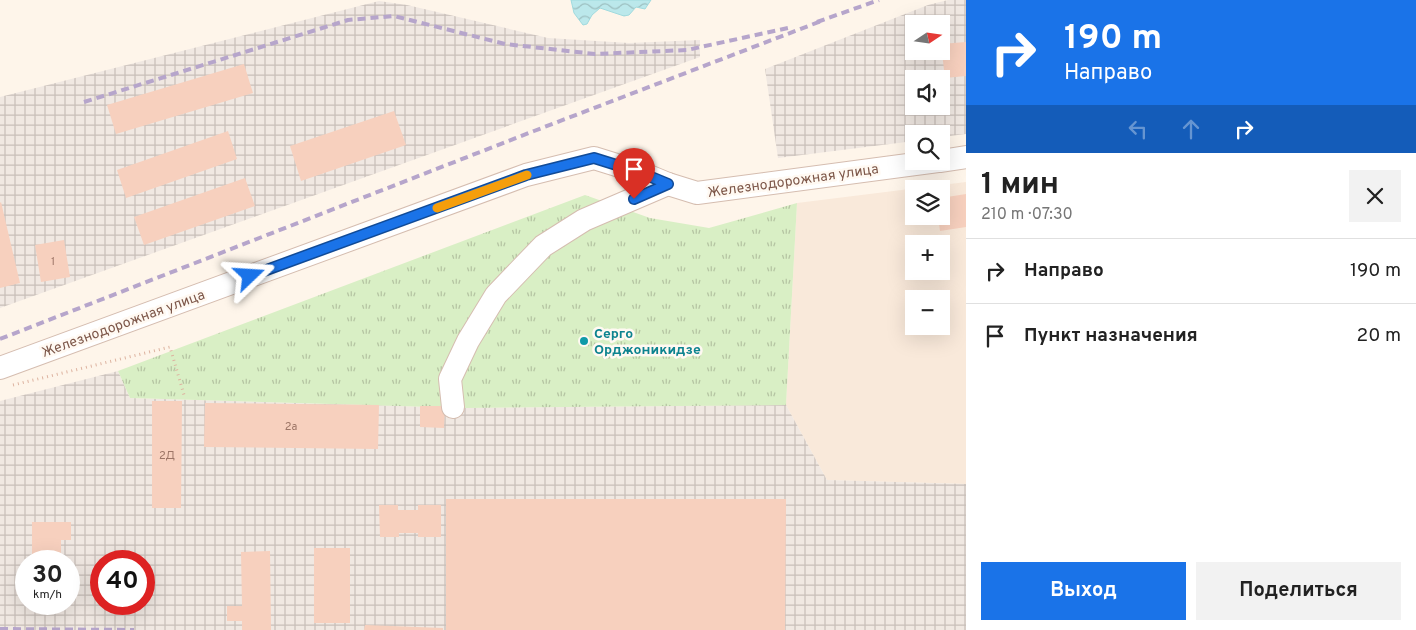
<!DOCTYPE html>
<html lang="ru">
<meta charset="utf-8">
<style>
body{margin:0;font-family:Overpass,sans-serif;background:#f2f2f2;color:#222;height:100vh;display:flex;flex-direction:column;font-size:19px;white-space:nowrap}
*{box-sizing:border-box;margin:0}
p{font-size:16px;color:#767676}
.icon{flex:none;width:28px;height:28px;fill:none;stroke:currentColor;stroke-width:2;stroke-linecap:round;stroke-linejoin:round}
.map{position:relative;flex:1;overflow:hidden}
.panel{display:flex;flex-direction:column;background:#fff;width:450px}
.panel>*{flex:none}
.top-card{background:#1a73e8;color:#fff;overflow:hidden}
.needle{width:32px;rotate:77deg}
.controls{position:absolute;left:905px;top:15px;display:grid;gap:10px}
.controls a{display:grid;place-items:center;width:45px;height:45px;border-radius:0px;background:#fff;box-shadow:0 5px 20px #0002;font-size:25px}
.speed{position:absolute;left:15px;top:550px;display:flex;gap:10px;font-size:25px;font-weight:700;text-align:center}
.speed>*{display:grid;place-content:center;width:65px;height:65px;border-radius:50%;background:#fff;box-shadow:0 5px 20px #0002;line-height:1}
.speed small{font-size:12px;font-weight:400}
.speed .limit{border:8px solid #d22;background:#fff;color:#111}
.pin{position:absolute;display:grid;place-items:center;width:42px;height:42px;color:#fff;margin:-51px -21px;border-radius:50% 50% 50% 0;rotate:-45deg;box-shadow:0 0 5px #0007}
.pin .icon{rotate:45deg}
.me{position:absolute;width:55px;margin:-28px;rotate:70deg;stroke-linejoin:round;filter:drop-shadow(0 0 4px #0008)}
.turn{display:flex;align-items:center;gap:18px;height:105px;padding:0 15px;font-size:22px}
.turn .icon{width:65px;height:65px;stroke-width:2.5}
.turn b{display:block;font-size:35px;line-height:42px}
.lanes{display:flex;align-items:center;height:48px;padding:0 15px;background:#0003;justify-content:center;gap:25px;direction:ltr}
.lanes .off{opacity:.35}
.round{display:grid;place-items:center;flex:none;width:52px;height:52px;border-radius:0px;background:#f2f2f2}
.summary{display:flex;align-items:center;justify-content:space-between;height:85px;padding:0 15px}
h1{font-size:30px;font-weight:700;line-height:38px}
.primary-button{display:flex;gap:10px;margin-top:auto;padding:10px 15px}
.primary-button a{flex:1;height:58px;border-radius:0px;background:#1a73e8;color:#fff;font-size:20px;font-weight:700;line-height:58px;text-align:center}
.primary-button a+a{background:#f2f2f2;color:#222}
ul{padding:0;list-style:none}
li{display:flex;align-items:center;gap:15px;height:65px;padding:0 15px;border-top:1px solid #e0e0e0}
li div{flex:1}
li b{display:block;font-size:19px}
li em{font-style:normal}
main{display:flex;flex:1;min-height:0}
.map>svg:first-child{display:block}
.residential{fill:#f9e9da;fill-rule:evenodd}
.industrial{fill:url(#industrial-grid);fill-rule:evenodd}
.grass{fill:url(#grass-tufts)}
.water{fill:url(#water-waves);stroke:#a0dade}
.building{fill:#f7d0be}
.lines{fill:none;stroke-linecap:round;stroke-linejoin:round}
.minor-casing{stroke:#d5bdb0;stroke-width:24}
.path{stroke:#ddb3a0;stroke-width:3;stroke-dasharray:1 4;stroke-linecap:butt}
.minor{stroke:#fff;stroke-width:22}
.rail{stroke:#b6a5cb;stroke-width:4;stroke-dasharray:8 5;stroke-linecap:butt}
.route-casing{stroke:#114b97;stroke-width:12}
.route{stroke:#1a73e8;stroke-width:9}
.slow{stroke:#f59e0b;stroke-width:9}
.culture-dot{fill:#0f9aa8;stroke:#fff9f2;stroke-width:2}
.labels{text-anchor:middle;stroke-width:5;stroke-linejoin:round;paint-order:stroke}
.number-label{font-size:11px;fill:#9c7566}
.street-label{font-size:14px;fill:#7d5749;stroke:#fff9f2}
.culture-label{font-size:14px;font-weight:bold;fill:#0d838f;stroke:#fff9f2;text-anchor:start}
</style>
<main>
<div class="map">
<svg width="966" height="630" viewBox="0 0 966 630">
<defs>
<pattern id="industrial-grid" width="8" height="8" patternUnits="userSpaceOnUse" patternTransform="scale(1.25)"><rect width="8" height="8" fill="#f0e8e2"/><path d="M0 4h8M4 0v8" fill="none" stroke="#c8bfb9"/></pattern>
<pattern id="grass-tufts" width="24" height="20" patternUnits="userSpaceOnUse" patternTransform="scale(1.25)"><rect width="24" height="20" fill="#d9efc5"/><path d="M3 7l-1-3M5 7V3M7 7l1-3M15 17l-1-3M17 17v-4M19 17l1-3" fill="none" stroke="#b5c4a2"/></pattern>
<pattern id="water-waves" width="16" height="10" patternUnits="userSpaceOnUse" patternTransform="scale(1.25)"><rect width="16" height="10" fill="#bbe8eb"/><path d="M0 5q4-4 8 0t8 0" fill="none" stroke="#9dbfc0"/></pattern>
</defs>
<rect width="100%" height="100%" fill="#fef5ea"/>
<path class="residential" d="M966,182V484L827,480L786,405L797,203ZM914,189H941V216H914ZM914,244H941V271H914ZM914,299H941V326H914Z"/>
<g class="industrial">
<path d="M948,0H966V134L941,137V134H914V141L778,158L765,69L928,5ZM914,24H941V51H914ZM914,79H941V106H914Z"/>
<polygon points="379,1 407,5 548,38 629,43 700,40 700,57 0,308 0,97"/>
<path d="M118,371L130,398L466,408L786,405L827,480L966,484V630H0V401ZM26,561H69V604H26ZM101,561H144V604H101Z"/>
</g>
<polygon class="grass" points="585,195 650,218 709,228 797,203 786,405 466,408 130,398 118,371"/>
<polygon class="water" points="571,0 651,0 645,9 636,7 629,15 624,16 600,8 592,15 587,24 583,25 574,13"/>
<g class="building">
<polygon points="966,42 966,76 945,78 941,44"/>
<polygon points="244,64 253,93 116,134 107,105"/>
<polygon points="394,111 406,145 301,181 290,146"/>
<polygon points="228,131 237,159 126,198 117,170"/>
<polygon points="245,178 255,206 144,245 134,217"/>
<polygon points="966,194 966,227 940,231 938,216 941,216 941,198"/>
<polygon points="1,202 20,283 0,288 0,203"/>
<polygon points="64,240 70,277 41,282 35,245"/>
<polygon points="152,401 182,401 181,508 152,508"/>
<polygon points="205,403 379,405 378,449 204,447"/>
<polygon points="420,406 445,406 444,428 420,427"/>
<polygon points="446,499 786,499 785,630 446,630"/>
<polygon points="379,505 398,505 398,510 418,510 418,505 441,505 441,537 418,537 418,533 399,533 399,537 380,537"/>
<polygon points="32,522 71,522 71,540 61,540 61,561 32,561"/>
<rect x="314" y="548" width="36" height="75"/>
<polygon points="270,551 271,630 242,630 242,621 227,621 227,606 242,606 241,552"/>
<polygon points="365,625 443,628 443,630 364,630"/>
</g>
<g class="lines">
<defs>
<g id="minor">
<polyline points="941,161 966,157"/>
<polyline points="0,368 526,175 594,158 639,172 668,184 697,193 938,161"/>
<polyline points="453,407 450,379 468,341 496,295 543,246 584,220 668,184"/>
</g>
</defs>
<use href="#minor" class="minor-casing"/>
<polyline class="path" points="13,385 170,347 184,395"/>
<use href="#minor" class="minor"/>
<g class="rail">
<polyline points="817,22 879,0"/>
<polyline points="84,102 348,20 394,16 505,44 595,54 687,50 788,28"/>
<polyline points="0,339 534,131 824,20"/>
<polyline points="0,629 134,630"/>
</g>
</g>
<g class="lines">
<defs>
<polyline id="route" points="250,276 526,175 594,158 639,172 668,184 634,199"/>
</defs>
<use href="#route" class="route-casing"/>
<use href="#route" class="route"/>
<polyline class="slow" points="437,208 527,175"/>
</g>
<circle class="culture-dot" cx="584" cy="341" r="5"/>
<g class="labels">
<g class="number-label">
<text x="53" y="265">1</text>
<text x="291" y="430">2а</text>
<text x="167" y="459">2Д</text>
</g>
<g class="street-label">
<text transform="translate(793 180) rotate(-8)" y="5">Железнодорожная улица</text>
<text transform="translate(123 323) rotate(-20)" y="5">Железнодорожная улица</text>
</g>
<g class="culture-label">
<text x="594" y="338">Серго<tspan x="594" dy="16">Орджоникидзе</tspan></text>
</g>
</g>
</svg>
<div class="controls">
<a><svg class="needle" viewBox="-14 -14 28 28"><path d="M0-13l5 13h-10z" fill="#e53935"/><path d="M0 13l5-13h-10z" fill="#767676"/></svg></a>
<a><svg class="icon" aria-label="sound" viewBox="0 0 24 24"><path d="M4 9h4l5-4v14l-5-4H4zM17 9q2 3 0 6"/></svg></a>
<a><svg class="icon" aria-label="search" viewBox="0 0 24 24"><circle cx="10" cy="10" r="6"/><path d="M15 15l6 6"/></svg></a>
<a><svg class="icon" aria-label="layers" viewBox="0 0 24 24"><path d="M12 4l9 5-9 5-9-5zM3 14l9 5 9-5"/></svg></a>
<a>+</a>
<a>−</a>
</div>
<div class="speed"><div>30<small>km/h</small></div><div class="limit">40</div></div>
<div class="pin" style="left:634px;top:199px;background:#d93025"><svg class="icon" aria-label="arrive" viewBox="0 0 24 24"><path d="M6 21V4h12l-3 4 3 4H6"/></svg></div>
<svg class="me" style="left:250px;top:276px" viewBox="-20 -20 40 40"><path d="M0-17L14 15 0 8-14 15z" fill="#1a73e8" stroke="#fff" stroke-width="4"/></svg>
</div>
<section class="panel">
<div class="top-card">
<div class="turn"><svg class="icon" aria-label="right" viewBox="0 0 24 24"><path d="M7 20v-9h11M14 6l5 5-5 5"/></svg><div><b>190 m</b>Направо</div></div>
<div class="lanes"><svg class="icon off" aria-label="left" viewBox="0 0 24 24"><path d="M17 20v-9H6M10 6l-5 5 5 5"/></svg><svg class="icon off" aria-label="ahead" viewBox="0 0 24 24"><path d="M12 20V5M6 11l6-6 6 6"/></svg><svg class="icon" aria-label="right" viewBox="0 0 24 24"><path d="M7 20v-9h11M14 6l5 5-5 5"/></svg></div>
</div>
<div class="summary"><div><h1>1 мин</h1><p>210 m · 07:30</p></div><a class="round"><svg class="icon" aria-label="close" viewBox="0 0 24 24"><path d="M6 6l12 12M18 6L6 18"/></svg></a></div>
<ul>
<li><svg class="icon" aria-label="right" viewBox="0 0 24 24"><path d="M7 20v-9h11M14 6l5 5-5 5"/></svg><div><b>Направо</b></div><em>190 m</em></li>
<li><svg class="icon" aria-label="arrive" viewBox="0 0 24 24"><path d="M6 21V4h12l-3 4 3 4H6"/></svg><div><b>Пункт назначения</b></div><em>20 m</em></li>
</ul>
<div class="primary-button"><a>Выход</a><a>Поделиться</a></div>
</section>
</main>
